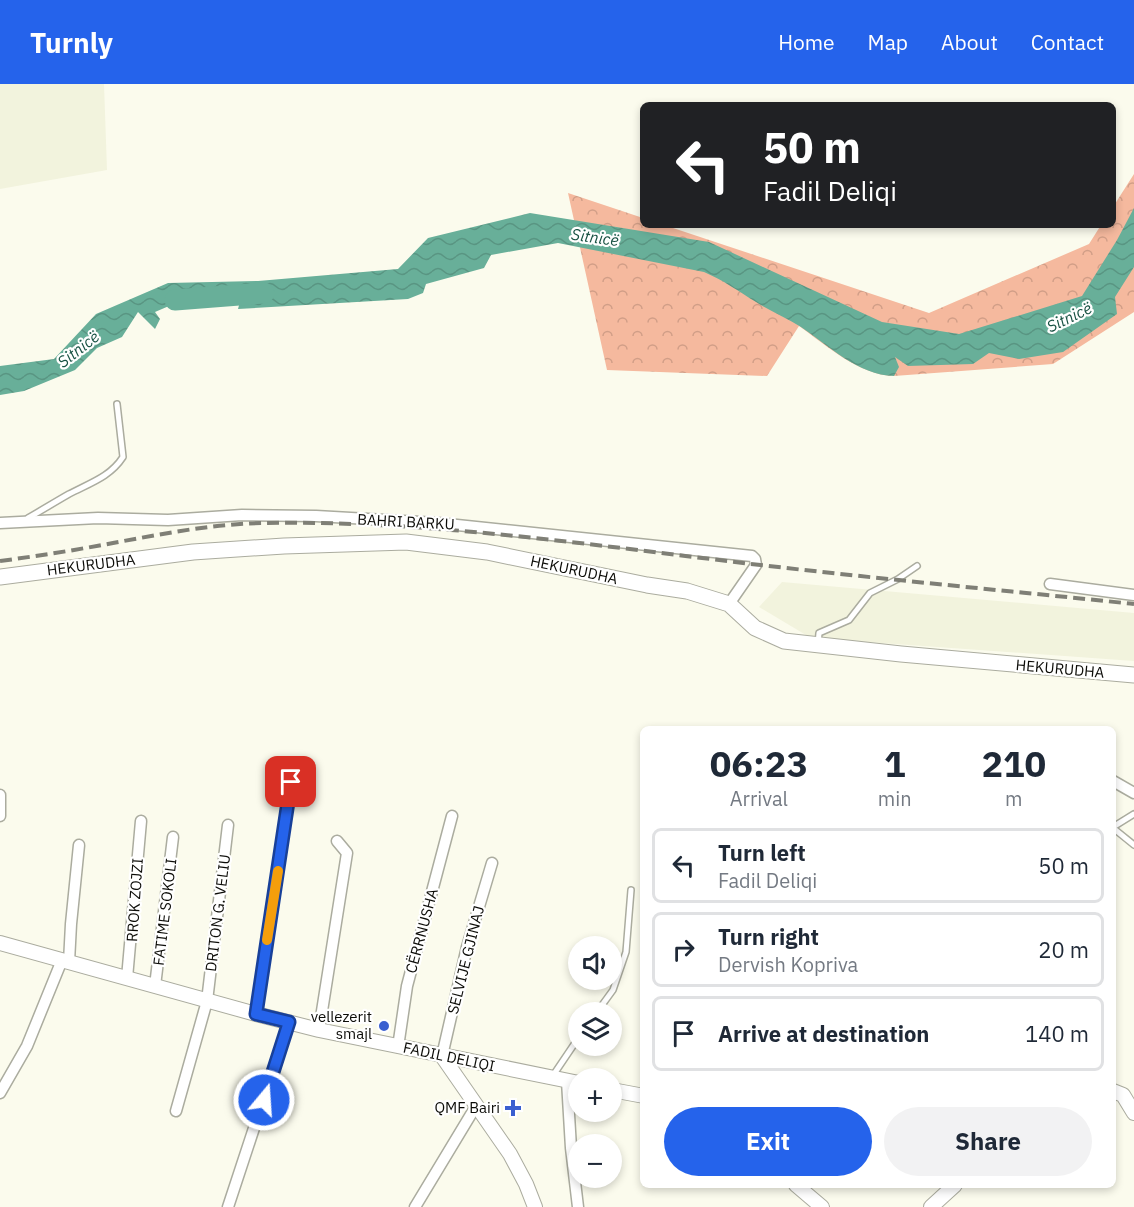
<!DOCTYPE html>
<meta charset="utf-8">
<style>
body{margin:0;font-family:"IBM Plex Sans",sans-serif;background:#f2f2f3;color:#1f2937;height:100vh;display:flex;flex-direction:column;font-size:22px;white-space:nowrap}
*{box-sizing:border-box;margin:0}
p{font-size:20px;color:#747a83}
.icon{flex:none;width:33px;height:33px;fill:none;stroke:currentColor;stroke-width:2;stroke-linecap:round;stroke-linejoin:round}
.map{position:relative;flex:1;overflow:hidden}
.panel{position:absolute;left:640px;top:642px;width:476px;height:462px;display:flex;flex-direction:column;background:#fff;border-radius:9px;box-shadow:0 3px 9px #0003}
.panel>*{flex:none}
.guide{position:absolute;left:640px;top:18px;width:476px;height:126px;border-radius:9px;box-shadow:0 3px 9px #0003;background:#202124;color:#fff;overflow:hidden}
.tools{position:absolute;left:568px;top:852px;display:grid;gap:12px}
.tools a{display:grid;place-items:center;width:54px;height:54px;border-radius:50%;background:#fff;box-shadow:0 3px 9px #0003;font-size:30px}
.pin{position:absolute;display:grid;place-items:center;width:51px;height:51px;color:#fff;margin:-26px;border-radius:12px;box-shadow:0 3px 9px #0006}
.me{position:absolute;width:66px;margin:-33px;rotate:18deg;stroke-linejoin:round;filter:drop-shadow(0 0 4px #0008)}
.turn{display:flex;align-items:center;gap:21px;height:126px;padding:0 24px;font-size:27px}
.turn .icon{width:78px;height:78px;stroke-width:2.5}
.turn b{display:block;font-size:42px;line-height:51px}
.eta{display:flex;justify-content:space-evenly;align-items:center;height:102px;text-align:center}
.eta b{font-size:36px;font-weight:700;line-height:42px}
.primary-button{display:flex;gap:12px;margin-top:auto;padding:12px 24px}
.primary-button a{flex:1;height:69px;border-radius:36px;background:#2563eb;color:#fff;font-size:24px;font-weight:700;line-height:69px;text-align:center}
.primary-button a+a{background:#f2f2f3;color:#1f2937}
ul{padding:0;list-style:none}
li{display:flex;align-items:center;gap:18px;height:75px;margin:0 12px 9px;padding:0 12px;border:3px solid #e0e1e3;border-radius:9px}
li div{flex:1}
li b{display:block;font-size:22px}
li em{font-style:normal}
header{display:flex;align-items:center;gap:36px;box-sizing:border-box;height:84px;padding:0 30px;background:#2563eb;color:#fff}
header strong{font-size:28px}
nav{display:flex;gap:33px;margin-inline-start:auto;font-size:21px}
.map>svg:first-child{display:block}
.built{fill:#f2f3dd}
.forest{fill:url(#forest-crowns)}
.water{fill:url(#water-waves)}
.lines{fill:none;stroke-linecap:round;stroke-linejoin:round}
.river{stroke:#68af99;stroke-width:21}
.service-casing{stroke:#abac9f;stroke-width:8}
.minor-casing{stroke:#abac9f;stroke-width:13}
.tertiary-casing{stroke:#abac9f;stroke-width:16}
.secondary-casing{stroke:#abac9f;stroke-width:17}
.service{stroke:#fff;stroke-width:5}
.minor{stroke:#fff;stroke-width:10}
.tertiary{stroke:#fff;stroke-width:14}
.secondary{stroke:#fff;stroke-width:15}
.rail{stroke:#7f7f76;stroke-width:4;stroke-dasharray:12 6;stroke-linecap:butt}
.route-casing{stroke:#184099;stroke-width:15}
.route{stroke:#2563eb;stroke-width:10}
.slow{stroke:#f59e0b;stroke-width:10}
.poi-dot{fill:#3a5fd0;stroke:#fff;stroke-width:2}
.labels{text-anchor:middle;stroke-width:4.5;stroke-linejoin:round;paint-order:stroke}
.street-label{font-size:15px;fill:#0c0c08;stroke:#fff}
.poi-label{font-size:15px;fill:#0c0c08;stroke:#fff;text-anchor:end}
.water-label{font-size:16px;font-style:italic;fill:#185243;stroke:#fff}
</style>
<header>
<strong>Turnly</strong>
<nav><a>Home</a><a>Map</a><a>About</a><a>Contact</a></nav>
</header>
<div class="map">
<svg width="1134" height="1123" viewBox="0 0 1134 1123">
<defs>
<pattern id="forest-crowns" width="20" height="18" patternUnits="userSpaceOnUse" patternTransform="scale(1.5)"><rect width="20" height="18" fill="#f5b99e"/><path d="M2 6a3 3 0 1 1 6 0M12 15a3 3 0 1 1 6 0" fill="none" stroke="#d19e87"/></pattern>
<pattern id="water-waves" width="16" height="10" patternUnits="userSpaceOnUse" patternTransform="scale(1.5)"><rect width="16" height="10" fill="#68af99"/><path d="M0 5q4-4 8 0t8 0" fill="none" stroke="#599582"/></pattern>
</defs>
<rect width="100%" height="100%" fill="#fbfbed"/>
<g class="built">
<polygon points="0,0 104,0 107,86 0,105"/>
<polygon points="782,498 1134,529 1134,577 811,554 759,523"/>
</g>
<path class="forest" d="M1134,90V228L1053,280L894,292C859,291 827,262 799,242L767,292L607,286L568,109L643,134L644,141H664L929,229L1089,160L1101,141H1113V123Z"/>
<path class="water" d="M1134,124V183L1115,213L1117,230L1063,268L1019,275L989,269L973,280L908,282L895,273L899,283L894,292C858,291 829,262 801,243C787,234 770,227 756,218C738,207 723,196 704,188L558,159L491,171L484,184L426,200L423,209L408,215L238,225L241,214L228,205L203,210L201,224L176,219L155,228L160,235L155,245L138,228L122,253L97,264L75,286L24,307L0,311V282L54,275L96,230L168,199L258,197L398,185L428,154L530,129L709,158L882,238L959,250L1082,212L1117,156Z"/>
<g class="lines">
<polyline class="river" points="175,216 264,209"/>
<defs>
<g id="service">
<path d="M28,434C42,426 55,418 69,410C90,399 110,393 123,373L117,320"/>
<polyline points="818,560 819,549 849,536 870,509 898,495 917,482"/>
<polyline points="1113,743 1134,730"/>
<polyline points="1113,744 1134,761"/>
<polyline points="597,928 613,906 626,868 631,806"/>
<polyline points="552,993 579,953"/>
</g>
<g id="minor">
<polyline points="0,439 98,434 168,436 242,431 316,432 438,439 752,472 755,475 756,481 729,520"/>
<polyline points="1050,500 1134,511"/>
<polyline points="1113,697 1134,709"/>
<polyline points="0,732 0,711"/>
<polyline points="69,878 71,840 79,761"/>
<polyline points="127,894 141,737"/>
<polyline points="155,902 173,753"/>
<polyline points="256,930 291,698"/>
<polyline points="319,946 347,769 337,757"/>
<polyline points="398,963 407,902 452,732"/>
<polyline points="442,972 467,863 492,779"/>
<polyline points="567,997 571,1064 578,1123"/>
<polyline points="0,1009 27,962 62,876"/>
<polyline points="176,1027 207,917 228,741"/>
<polyline points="228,1123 289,938"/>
<polyline points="415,1123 476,1022"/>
</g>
<g id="tertiary">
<polyline points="0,859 256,930 319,946 579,999"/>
<polyline points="442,972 510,1070 526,1100 535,1123"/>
<polyline points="612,1006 644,1012"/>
<polyline points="1113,1007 1123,1011 1134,1029"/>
<polyline points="796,1101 822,1123"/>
<polyline points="931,1123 955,1101"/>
</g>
<polyline id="secondary" points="0,493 193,468 284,462 406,458 487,468 647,501 687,507 729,520 755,544 784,557 901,570 1134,591"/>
</defs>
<use href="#service" class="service-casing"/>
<use href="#minor" class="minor-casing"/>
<use href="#tertiary" class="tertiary-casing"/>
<use href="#secondary" class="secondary-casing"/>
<use href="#service" class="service"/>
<use href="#minor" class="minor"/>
<use href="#tertiary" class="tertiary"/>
<use href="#secondary" class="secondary"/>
<path class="rail" d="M0,477C38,472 76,466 113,459C162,450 212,440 261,439C419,436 578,459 735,478C868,494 1001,506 1134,520"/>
</g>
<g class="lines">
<defs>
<polyline id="route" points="264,1016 289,938 256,930 291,698"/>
</defs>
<use href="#route" class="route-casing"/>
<use href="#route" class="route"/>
<polyline class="slow" points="267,856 278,787"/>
</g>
<g class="poi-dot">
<circle cx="384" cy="942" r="6"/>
<path d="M510 1015h6v6h6v6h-6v6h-6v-6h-6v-6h6z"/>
</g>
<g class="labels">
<g class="street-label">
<text transform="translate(406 438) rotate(3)" y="5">BAHRI BARKU</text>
<text transform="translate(91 481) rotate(-7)" y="5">HEKURUDHA</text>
<text transform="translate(574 486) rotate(12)" y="5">HEKURUDHA</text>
<text transform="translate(1060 585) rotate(5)" y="5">HEKURUDHA</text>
<text transform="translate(135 816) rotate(-86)" y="5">RROK ZOJZI</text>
<text transform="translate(165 828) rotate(-83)" y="5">FATIME SOKOLI</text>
<text transform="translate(218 829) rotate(-83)" y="5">DRITON G. VELIU</text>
<text transform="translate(422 847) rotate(-75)" y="5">CËRRNUSHA</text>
<text transform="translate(466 876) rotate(-76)" y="5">SELVIJE GJINAJ</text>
<text transform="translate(449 973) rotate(12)" y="5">FADIL DELIQI</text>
</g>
<g class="poi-label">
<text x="372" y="938">vellezerit<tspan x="372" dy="17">smajl</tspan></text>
<text x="500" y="1029">QMF Bairi</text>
</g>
<g class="water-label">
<text transform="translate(595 153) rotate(8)" y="6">Sitnicë</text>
<text transform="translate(1069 233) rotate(-26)" y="6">Sitnicë</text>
<text transform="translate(78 265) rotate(-38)" y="6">Sitnicë</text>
</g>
</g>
</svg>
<div class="tools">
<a><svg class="icon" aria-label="sound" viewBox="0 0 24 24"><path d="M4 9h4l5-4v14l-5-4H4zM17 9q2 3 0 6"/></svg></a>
<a><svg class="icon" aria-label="layers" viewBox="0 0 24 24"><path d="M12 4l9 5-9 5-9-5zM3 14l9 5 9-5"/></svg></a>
<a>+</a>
<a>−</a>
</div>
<div class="pin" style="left:291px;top:698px;background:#d93025"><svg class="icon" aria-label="arrive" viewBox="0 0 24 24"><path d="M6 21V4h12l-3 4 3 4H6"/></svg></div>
<svg class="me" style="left:264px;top:1016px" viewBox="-20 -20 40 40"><circle r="17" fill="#2563eb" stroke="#fff" stroke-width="3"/><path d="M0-11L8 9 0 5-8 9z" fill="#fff"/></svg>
<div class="guide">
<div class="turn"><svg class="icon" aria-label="left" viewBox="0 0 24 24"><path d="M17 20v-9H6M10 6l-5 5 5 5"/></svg><div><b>50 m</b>Fadil Deliqi</div></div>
</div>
<section class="panel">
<div class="eta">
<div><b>06:23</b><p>Arrival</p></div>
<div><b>1</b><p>min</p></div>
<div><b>210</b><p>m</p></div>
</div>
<ul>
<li><svg class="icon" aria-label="left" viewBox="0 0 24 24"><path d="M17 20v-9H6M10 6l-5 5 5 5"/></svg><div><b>Turn left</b><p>Fadil Deliqi</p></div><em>50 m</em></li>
<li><svg class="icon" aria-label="right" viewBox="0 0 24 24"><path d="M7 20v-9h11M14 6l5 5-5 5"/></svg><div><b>Turn right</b><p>Dervish Kopriva</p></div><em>20 m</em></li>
<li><svg class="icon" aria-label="arrive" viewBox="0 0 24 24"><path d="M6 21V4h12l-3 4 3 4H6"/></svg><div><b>Arrive at destination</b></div><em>140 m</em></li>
</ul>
<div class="primary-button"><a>Exit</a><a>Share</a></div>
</section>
</div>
